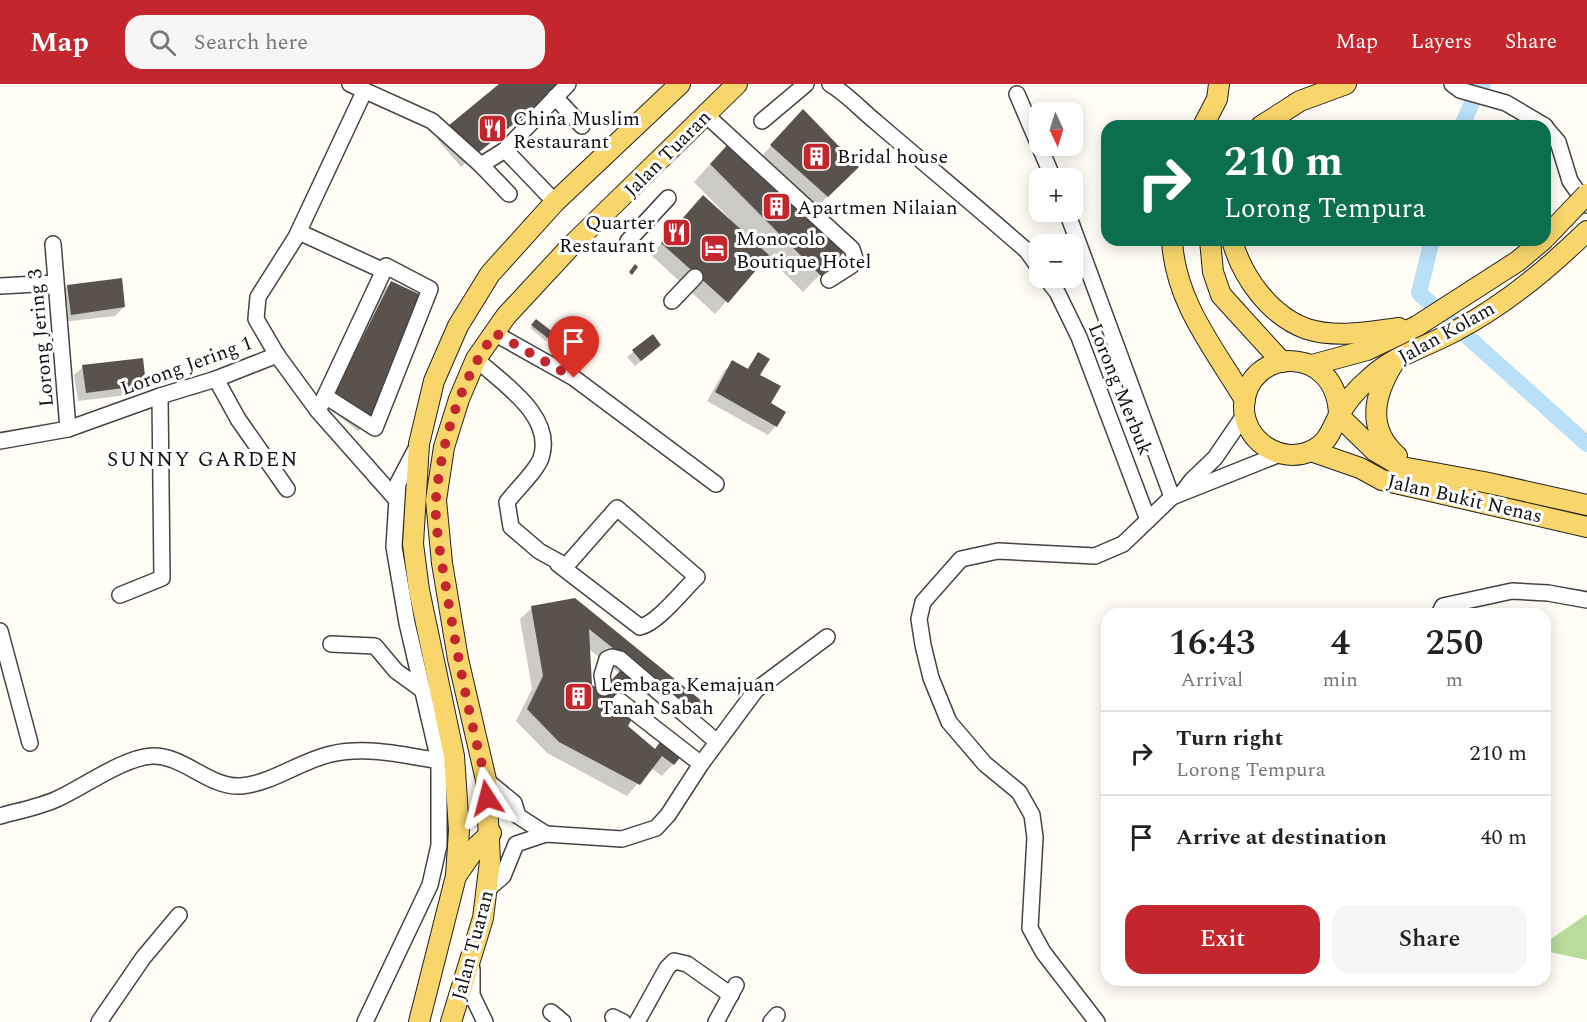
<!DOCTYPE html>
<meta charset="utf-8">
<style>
body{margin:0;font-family:Spectral,serif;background:#f6f6f6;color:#222;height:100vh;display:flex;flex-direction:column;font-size:22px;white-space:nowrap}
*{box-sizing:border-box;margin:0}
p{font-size:20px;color:#767676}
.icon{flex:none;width:33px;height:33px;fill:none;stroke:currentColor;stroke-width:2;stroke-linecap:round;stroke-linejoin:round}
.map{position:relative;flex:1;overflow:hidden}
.sheet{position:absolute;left:1101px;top:524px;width:450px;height:378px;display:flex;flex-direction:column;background:#fff;border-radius:18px;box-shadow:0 3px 15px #0003}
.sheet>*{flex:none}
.banner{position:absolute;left:1101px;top:36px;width:450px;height:126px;border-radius:18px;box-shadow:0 3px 15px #0003;background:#0b6e4f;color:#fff;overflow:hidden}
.needle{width:39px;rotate:176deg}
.tools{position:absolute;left:1029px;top:18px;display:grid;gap:12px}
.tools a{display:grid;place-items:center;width:54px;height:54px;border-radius:12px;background:#fff;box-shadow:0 3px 15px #0003;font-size:30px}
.pin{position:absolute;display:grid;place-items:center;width:51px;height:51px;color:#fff;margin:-62px -26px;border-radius:50% 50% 50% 0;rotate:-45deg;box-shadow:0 0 6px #0007}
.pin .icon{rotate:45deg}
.me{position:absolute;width:66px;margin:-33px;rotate:351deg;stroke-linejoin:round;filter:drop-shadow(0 0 4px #0008)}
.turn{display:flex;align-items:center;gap:21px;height:126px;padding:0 24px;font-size:27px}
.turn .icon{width:78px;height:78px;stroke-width:2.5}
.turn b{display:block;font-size:42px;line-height:51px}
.eta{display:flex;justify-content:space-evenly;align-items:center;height:102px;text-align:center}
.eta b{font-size:36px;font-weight:600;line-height:42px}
.action{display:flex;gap:12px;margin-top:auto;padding:12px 24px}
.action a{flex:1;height:69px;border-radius:18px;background:#c4262e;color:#fff;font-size:24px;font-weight:600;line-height:69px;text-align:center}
.action a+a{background:#f6f6f6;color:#222}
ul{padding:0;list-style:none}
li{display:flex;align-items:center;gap:18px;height:84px;padding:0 24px;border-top:2px solid #e0e0e0}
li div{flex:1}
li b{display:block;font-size:22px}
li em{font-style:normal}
header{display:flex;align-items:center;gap:36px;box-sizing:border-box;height:84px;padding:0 30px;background:#c4262e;color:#fff}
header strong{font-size:28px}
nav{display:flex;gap:33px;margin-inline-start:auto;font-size:21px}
.search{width:420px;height:54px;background:#f6f6f6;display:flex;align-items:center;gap:15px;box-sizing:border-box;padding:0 21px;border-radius:18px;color:#767676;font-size:22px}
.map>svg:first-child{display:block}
.forest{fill:#b9dc9c}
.shadow{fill:#0003;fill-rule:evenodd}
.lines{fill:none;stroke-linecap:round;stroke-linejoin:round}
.canal{stroke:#b9e0f7;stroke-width:16}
.building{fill:#5a524d}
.minor-casing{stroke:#444;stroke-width:18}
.major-casing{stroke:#222;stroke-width:22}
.minor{stroke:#fff;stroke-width:15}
.major{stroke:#f9d66b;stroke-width:20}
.major-bridge-casing{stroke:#222;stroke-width:22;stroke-linecap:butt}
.major-bridge{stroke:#f9d66b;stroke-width:20}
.route{stroke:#c4262e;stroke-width:10;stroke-dasharray:0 18}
.labels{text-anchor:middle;stroke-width:6;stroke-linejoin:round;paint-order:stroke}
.poi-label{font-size:20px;fill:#111;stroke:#fff;text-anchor:start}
.street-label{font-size:20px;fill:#111;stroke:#fff}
.neighbourhood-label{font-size:21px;letter-spacing:1.5px;fill:#111;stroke:#fff}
</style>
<header>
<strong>Map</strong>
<div class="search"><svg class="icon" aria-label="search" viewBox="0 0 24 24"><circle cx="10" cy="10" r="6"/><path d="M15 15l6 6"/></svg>Search here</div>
<nav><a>Map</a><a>Layers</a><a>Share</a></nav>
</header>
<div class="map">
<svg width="1587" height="938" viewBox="0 0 1587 938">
<rect width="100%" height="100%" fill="#fffdf5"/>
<polygon class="forest" points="1587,830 1587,876 1545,867 1545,859"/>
<g class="shadow">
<polygon points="502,0 563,0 461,83 437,55"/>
<polygon points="792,39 857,83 816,124 760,74"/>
<polygon points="713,77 844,166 803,208 767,172 715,230 651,171 703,113 729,136 730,135 694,98"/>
<polygon points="391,199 369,335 358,347 325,321 379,210"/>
<polygon points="67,202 124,223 115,232 62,238 59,211"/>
<polygon points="537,237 552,249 546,257 530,244"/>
<polygon points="652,252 654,267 635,282 627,273"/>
<polygon points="758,270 758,291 776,342 768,351 707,317 724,287 733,278 746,286"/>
<polygon points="83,283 145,301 136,310 78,317 74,291"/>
<path d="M574,515L701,618L680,638L633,600L616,619L626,642L654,666L662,657L673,680L662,692L651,684L627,712L547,669L516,637L532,605L520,535L532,524ZM589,565L619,589L601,609L590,602Z"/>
</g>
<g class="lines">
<g class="canal">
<polyline points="1462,42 1479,2 1483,0"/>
<polyline points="1432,156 1419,209 1587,360"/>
</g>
</g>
<g class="building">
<polygon points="499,0 562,0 473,73 448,42"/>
<polygon points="803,25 859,83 828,113 770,61"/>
<polygon points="730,58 846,166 821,192 710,80"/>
<polygon points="703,111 769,171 728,219 661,159"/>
<polygon points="635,180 638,183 632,191 629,188"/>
<polygon points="122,194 125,223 71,231 67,201"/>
<polygon points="391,197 421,211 371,336 335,308"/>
<polygon points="536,235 554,249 549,255 531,241"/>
<polygon points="653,250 661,261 641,277 632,266"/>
<polygon points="758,268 770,275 760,291 781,302 771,319 786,328 777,343 715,308 732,276 748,285"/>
<polygon points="143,274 146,301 86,309 82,281"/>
<polygon points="575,514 703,618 693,628 589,545 592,601 601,607 622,585 637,597 618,619 633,633 628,642 655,665 662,655 683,670 674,681 662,672 640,701 559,658 527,625 543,592 531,522"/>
</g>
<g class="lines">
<defs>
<g id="minor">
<polyline points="350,0 432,37 481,81"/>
<path d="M830,0C847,10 860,25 876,38C926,81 977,123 1027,167L1040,185"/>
<polyline points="1452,0 1460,6 1506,19 1545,42"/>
<polyline points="1017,10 1053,94"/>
<polyline points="555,13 582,42"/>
<polyline points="706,31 852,165 855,174 851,182 829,196"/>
<polyline points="762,37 806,0"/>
<polyline points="1545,43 1558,58 1570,97 1587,121"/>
<polyline points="505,66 555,118"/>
<polyline points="509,110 481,81 505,66 568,0"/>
<polyline points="1067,128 1172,413"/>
<polyline points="299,148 384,187"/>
<polyline points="628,157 668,114"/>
<polyline points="53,160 68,345"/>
<polyline points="1046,194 1057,208 1079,253 1148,436"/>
<polyline points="0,202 55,199"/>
<polyline points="672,217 695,193"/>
<polyline points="494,249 574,294 716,400"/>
<polyline points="277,271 256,235 258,213 296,153 364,8"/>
<path d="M476,275C502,299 555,332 541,374C537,386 516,406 507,418L511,443L539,467L566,482L617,424L697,493C683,506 658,539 640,543L558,480"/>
<polyline points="216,295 238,335 287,405"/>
<polyline points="318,327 325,312 386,182 430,205 375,344 325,312"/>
<polyline points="0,357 68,345 160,312 216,295 277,271 318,327 395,414"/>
<polyline points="1183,408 1192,396 1215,374 1245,330"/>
<polyline points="120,511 162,494 160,312"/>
<polyline points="1439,530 1443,522 1452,520 1512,507 1548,509 1587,516"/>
<polyline points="0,547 30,659"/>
<polyline points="331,560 375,562 396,587 425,608"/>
<polyline points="604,604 602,591 607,575 612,573 620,575 717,658"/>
<polyline points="620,617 701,680"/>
<polyline points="486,696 514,719 518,732 546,750"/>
<path d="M0,732C18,727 39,723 57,715C84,703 122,674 152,672C184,671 209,704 241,702C273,699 300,677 331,670C367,662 404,671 439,677"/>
<polyline points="488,805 503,792 516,760 546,750 622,755 656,744 668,731 701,680 756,606 827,553"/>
<polyline points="472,885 472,911 485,938"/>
<polyline points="551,928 563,938"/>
<polyline points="613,933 623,938"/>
<polyline points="99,938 143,874 179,831"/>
<polyline points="365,938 430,801 439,761 439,677 407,539 394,463 398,399 418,361"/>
<polyline points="637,938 667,884 674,877 687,880 731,911"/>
<polyline points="716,938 736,901"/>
<polyline points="771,938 777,931"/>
<polyline points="1097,938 1043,868 1030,844 1035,753 1032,731 1019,708 985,680 949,638 931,594 923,561 919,535 923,518 961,475 998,467 1095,472 1123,460 1172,413 1280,370"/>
</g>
<g id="major">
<polyline points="1203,42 1217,15 1219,0"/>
<polyline points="1261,42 1300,17 1346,0"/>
<path d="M1172,156C1175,218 1214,264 1245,316"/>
<polyline points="1210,156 1213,188 1221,211 1282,278"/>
<path d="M1232,156C1242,193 1270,232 1307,245C1335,254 1371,248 1399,244"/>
<path d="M1393,280C1374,311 1366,345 1397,372"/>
<polyline points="1312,281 1367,266 1417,242 1518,177 1543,156"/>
<path d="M1339,332C1338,259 1247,262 1244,322C1243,356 1280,381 1311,367C1327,360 1331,347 1338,333C1345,319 1358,304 1370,294C1394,271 1429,262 1457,246C1505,221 1549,184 1587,147"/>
<polyline points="1339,332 1375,367 1402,383 1484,398 1587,421"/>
<polyline points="1311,367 1360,384 1382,396 1587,443"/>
<polyline points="456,792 477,762 491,749"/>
<polyline points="419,938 456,792 459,746 454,672 419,506 413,460 419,360 434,297 458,242 490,190 555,118 680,0"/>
<polyline points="451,938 483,834 490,777 486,696 458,575 442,479 436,416 444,363 459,315 476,275 506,232 571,162 737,0"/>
</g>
</defs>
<use href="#minor" class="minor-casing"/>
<use href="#major" class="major-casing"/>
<use href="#minor" class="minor"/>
<use href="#major" class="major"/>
<defs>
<polyline id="major-bridge" points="1545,154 1587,110"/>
</defs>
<use href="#major-bridge" class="major-bridge-casing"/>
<use href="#major-bridge" class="major-bridge"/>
</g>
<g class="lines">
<path class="route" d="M487,714L486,696C469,633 457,569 446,504C442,478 434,441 436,414C442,355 460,297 495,249L574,294"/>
</g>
<defs>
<symbol id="restaurant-square" viewBox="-11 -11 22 22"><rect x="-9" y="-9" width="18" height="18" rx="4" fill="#c4262e" stroke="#fff"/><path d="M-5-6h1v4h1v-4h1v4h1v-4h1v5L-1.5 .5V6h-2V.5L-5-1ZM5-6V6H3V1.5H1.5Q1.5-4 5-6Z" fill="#fff"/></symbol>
<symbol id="building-square" viewBox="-11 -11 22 22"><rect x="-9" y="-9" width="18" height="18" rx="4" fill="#c4262e" stroke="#fff"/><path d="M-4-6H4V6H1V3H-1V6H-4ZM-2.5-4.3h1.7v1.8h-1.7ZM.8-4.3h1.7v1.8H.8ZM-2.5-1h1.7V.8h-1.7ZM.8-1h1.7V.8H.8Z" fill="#fff"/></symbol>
<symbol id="hotel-square" viewBox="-11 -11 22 22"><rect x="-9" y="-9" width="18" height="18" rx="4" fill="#c4262e" stroke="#fff"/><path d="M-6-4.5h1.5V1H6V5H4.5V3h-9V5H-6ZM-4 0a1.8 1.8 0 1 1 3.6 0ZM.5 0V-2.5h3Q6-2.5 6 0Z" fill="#fff"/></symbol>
</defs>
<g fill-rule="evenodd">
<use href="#restaurant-square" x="476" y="28" width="33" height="33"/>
<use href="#building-square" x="800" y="56" width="33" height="33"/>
<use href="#building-square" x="760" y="106" width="33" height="33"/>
<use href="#restaurant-square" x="660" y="132" width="33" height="33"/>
<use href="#hotel-square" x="698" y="148" width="33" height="33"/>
<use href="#building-square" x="562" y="596" width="33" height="33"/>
</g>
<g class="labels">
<g class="poi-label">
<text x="513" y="41">China Muslim<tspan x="513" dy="23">Restaurant</tspan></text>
<text x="837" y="79">Bridal house</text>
<text x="797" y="130">Apartmen Nilaian</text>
<text x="655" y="145" text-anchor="end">Quarter<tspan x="655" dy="23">Restaurant</tspan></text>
<text x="736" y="161">Monocolo<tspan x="736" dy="23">Boutique Hotel</tspan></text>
<text x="600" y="607">Lembaga Kemajuan<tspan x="600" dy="23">Tanah Sabah</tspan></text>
</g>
<g class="street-label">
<text transform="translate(667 69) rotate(-45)" y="7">Jalan Tuaran</text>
<text transform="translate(1446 248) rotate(-29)" y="7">Jalan Kolam</text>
<text transform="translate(40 254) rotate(-95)" y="7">Lorong Jering 3</text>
<text transform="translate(186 281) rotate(-20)" y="7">Lorong Jering 1</text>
<text transform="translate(1121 305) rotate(68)" y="7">Lorong Merbuk</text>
<text transform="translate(1465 414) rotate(13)" y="7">Jalan Bukit Nenas</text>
<text transform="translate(472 861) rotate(-75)" y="7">Jalan Tuaran</text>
</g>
<g class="neighbourhood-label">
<text x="203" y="382">SUNNY GARDEN</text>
</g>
</g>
</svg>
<div class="tools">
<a><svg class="needle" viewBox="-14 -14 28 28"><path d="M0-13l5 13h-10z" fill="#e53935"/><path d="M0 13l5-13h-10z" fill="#767676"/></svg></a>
<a>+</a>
<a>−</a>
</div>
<div class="pin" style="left:574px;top:294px;background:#d93025"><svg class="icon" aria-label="arrive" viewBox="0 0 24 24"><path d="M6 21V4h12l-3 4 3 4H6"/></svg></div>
<svg class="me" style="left:487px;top:714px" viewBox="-20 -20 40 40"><path d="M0-17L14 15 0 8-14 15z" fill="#c4262e" stroke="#fff" stroke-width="4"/></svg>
<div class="banner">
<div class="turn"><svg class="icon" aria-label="right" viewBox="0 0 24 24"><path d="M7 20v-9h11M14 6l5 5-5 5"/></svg><div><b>210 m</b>Lorong Tempura</div></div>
</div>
<section class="sheet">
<div class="eta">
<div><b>16:43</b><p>Arrival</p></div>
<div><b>4</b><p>min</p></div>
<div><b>250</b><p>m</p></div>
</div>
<ul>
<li><svg class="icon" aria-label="right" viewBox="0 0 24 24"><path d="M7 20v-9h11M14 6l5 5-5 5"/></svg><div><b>Turn right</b><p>Lorong Tempura</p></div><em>210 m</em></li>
<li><svg class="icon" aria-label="arrive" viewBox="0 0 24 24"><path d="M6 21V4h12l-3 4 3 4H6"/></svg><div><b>Arrive at destination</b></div><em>40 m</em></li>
</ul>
<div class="action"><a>Exit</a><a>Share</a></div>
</section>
</div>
